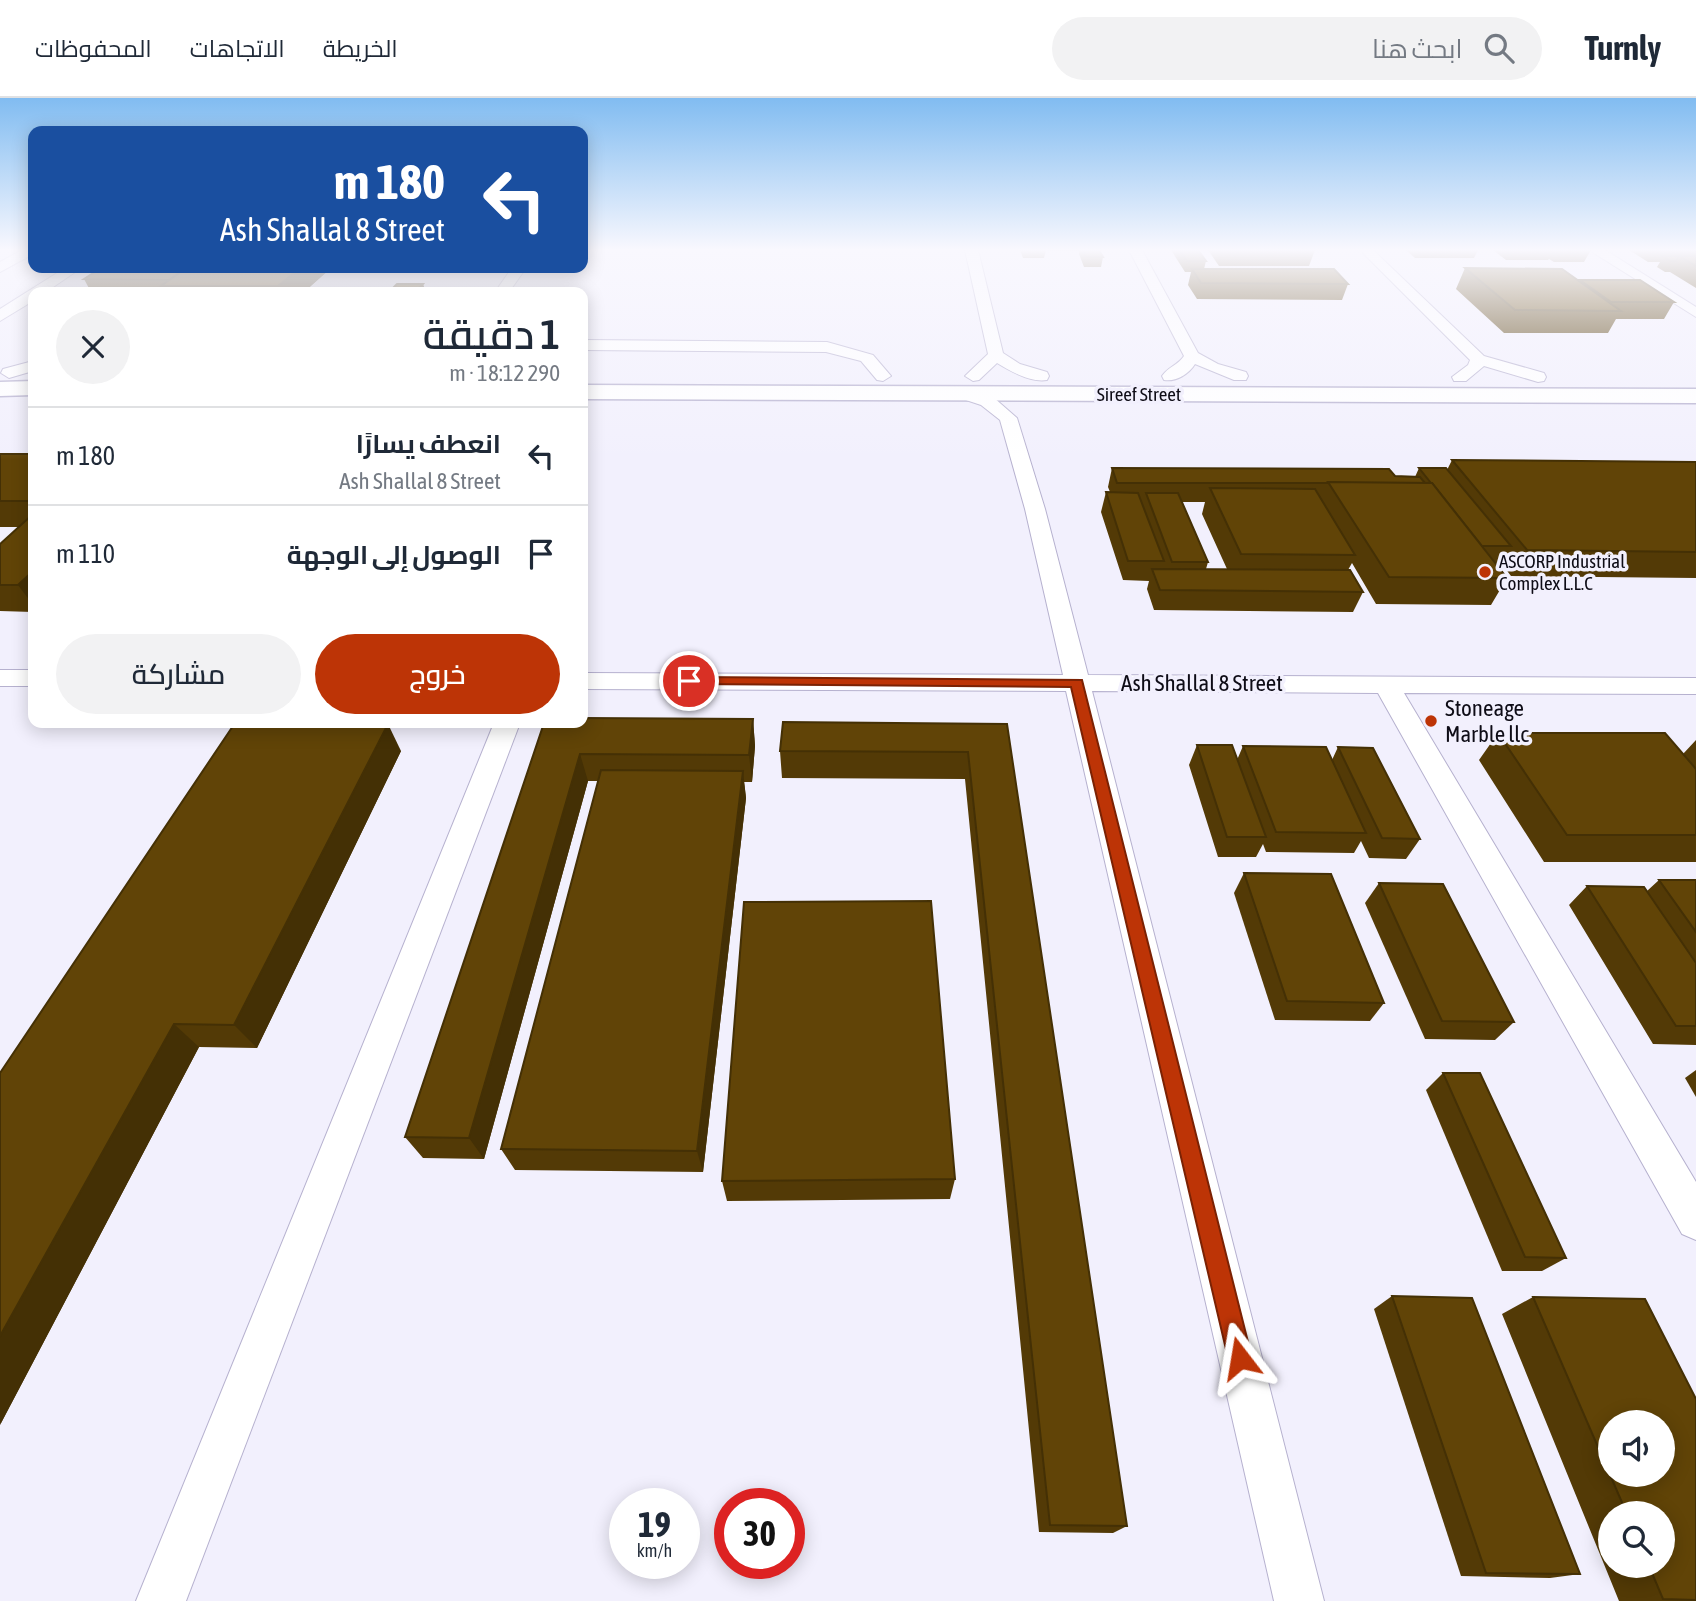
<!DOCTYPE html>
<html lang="ar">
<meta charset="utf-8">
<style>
body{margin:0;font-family:"Asap Condensed",Cairo,sans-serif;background:#f2f2f3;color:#1f2937;direction:rtl;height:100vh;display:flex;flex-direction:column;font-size:26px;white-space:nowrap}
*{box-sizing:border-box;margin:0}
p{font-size:23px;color:#747a83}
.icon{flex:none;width:38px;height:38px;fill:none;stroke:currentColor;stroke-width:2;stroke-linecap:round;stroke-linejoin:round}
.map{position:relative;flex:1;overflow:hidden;direction:ltr}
.sheet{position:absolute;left:28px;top:189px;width:560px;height:441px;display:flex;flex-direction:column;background:#fff;border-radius:14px;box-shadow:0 4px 18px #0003;direction:rtl}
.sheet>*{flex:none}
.banner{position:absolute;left:28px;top:28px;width:560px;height:147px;border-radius:14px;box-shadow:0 4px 18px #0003;direction:rtl;background:#1a4fa0;color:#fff;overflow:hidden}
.buttons{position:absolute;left:1598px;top:1312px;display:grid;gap:14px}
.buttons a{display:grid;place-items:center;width:77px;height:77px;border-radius:50%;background:#fff;box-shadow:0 4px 18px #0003;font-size:35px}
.speed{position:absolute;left:609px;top:1390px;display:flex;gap:14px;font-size:35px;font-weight:700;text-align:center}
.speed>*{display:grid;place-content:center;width:91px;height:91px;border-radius:50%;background:#fff;box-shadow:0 4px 18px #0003;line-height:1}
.speed small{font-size:18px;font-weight:400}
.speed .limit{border:10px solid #d22;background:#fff;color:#111}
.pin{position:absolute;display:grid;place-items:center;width:60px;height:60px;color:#fff;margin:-30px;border:4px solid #fff;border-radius:50%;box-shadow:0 2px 7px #0007}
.me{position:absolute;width:77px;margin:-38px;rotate:346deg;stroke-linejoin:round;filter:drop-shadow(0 0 5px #0008)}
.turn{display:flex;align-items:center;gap:24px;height:147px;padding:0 28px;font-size:32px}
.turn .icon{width:91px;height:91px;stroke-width:2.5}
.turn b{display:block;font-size:49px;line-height:60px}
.round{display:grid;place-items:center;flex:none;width:74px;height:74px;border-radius:37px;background:#f2f2f3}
.head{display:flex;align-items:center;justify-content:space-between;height:119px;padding:0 28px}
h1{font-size:42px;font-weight:600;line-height:52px}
.cta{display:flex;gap:14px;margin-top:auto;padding:14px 28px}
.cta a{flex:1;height:80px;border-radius:42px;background:#bd3406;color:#fff;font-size:28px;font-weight:600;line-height:80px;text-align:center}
.cta a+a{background:#f2f2f3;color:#1f2937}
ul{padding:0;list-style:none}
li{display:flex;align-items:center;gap:21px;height:98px;padding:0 28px;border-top:2px solid #e0e1e3}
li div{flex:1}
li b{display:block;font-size:26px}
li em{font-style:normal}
header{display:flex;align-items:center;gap:42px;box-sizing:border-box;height:98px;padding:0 35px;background:#fff;border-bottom:2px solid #e0e1e3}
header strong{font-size:33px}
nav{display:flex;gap:38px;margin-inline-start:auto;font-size:24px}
.search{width:490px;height:63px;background:#f2f2f3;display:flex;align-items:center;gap:18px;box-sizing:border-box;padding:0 24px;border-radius:38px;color:#747a83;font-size:26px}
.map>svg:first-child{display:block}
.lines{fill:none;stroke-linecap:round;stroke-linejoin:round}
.minor-casing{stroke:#b6b1cf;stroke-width:2}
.secondary-casing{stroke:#b6b1cf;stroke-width:3}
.minor{fill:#fff;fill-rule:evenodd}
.secondary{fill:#fff;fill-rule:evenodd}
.wall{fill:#533a06;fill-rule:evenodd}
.shaded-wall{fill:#443005}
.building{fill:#614407;stroke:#443005;stroke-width:2;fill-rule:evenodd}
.route{fill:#bd3406;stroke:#7b2204;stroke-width:2}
.poi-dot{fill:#bd3406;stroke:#f2f0fd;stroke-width:2.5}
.labels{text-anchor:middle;stroke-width:7;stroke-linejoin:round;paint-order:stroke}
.far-street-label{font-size:19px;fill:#0e0c16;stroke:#f2f0fd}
.far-poi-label{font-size:19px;fill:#0e0c16;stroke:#f2f0fd;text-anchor:start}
.street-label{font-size:23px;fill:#0e0c16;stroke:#f2f0fd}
.poi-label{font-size:23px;fill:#0e0c16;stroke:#f2f0fd;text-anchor:start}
</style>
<header>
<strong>Turnly</strong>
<div class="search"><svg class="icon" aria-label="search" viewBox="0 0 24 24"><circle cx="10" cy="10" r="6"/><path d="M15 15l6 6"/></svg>ابحث هنا</div>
<nav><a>الخريطة</a><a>الاتجاهات</a><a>المحفوظات</a></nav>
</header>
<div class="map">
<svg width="1696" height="1503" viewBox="0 0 1696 1503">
<rect width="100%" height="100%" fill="#f2f0fd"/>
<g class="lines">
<defs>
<g id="minor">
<polygon points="22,152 33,152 33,156 0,174 0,164"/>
<path d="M965,152H978L1003,255L1020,266L1047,274L1049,278L1047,282C1031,285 1010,273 997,265L979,282L973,283L965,278L988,256Z"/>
<path d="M1129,152H1142L1198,255L1218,266L1246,274L1248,278L1246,282H1234L1195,266C1189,276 1176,284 1164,282L1162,278C1168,269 1178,267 1184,258Z"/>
<polygon points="1360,152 1373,152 1484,258 1544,275 1546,279 1544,283 1538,284 1484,268 1466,283 1454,283 1452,279 1468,267 1470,262"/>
<polygon points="1589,152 1605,152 1696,209 1696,219"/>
<polygon points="65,170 81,170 46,194 33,194 33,203 0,223 0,211"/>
<polygon points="512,170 526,170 509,194 495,194"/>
<polygon points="583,242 827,244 873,257 891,278 883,283 877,282 861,263 826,254 583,252"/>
<polygon points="33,263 33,273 9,280 1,275 3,271"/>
<polygon points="963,290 993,299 1017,320 1045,411 1088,577 1696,580 1696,596 1404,595 1696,1084 1696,1142 1682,1136 1378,595 1092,593 1324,1503 1274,1503 1066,593 583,591 583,575 1063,577 1025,411 1000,322 981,307 957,299 954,295"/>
<rect x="0" y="572" width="33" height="16"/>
<polygon points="494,625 520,625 186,1503 136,1503"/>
</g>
<g id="secondary">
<polygon points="33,283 33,297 0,298 0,284"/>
<polygon points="583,287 1696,291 1696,305 583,301"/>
</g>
</defs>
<use href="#minor" class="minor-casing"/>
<use href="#secondary" class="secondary-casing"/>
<use href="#minor" class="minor"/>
<use href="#secondary" class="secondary"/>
</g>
<g class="wall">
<polygon points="1020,152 1046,152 1044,160 1023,160"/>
<polygon points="1048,152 1099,152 1103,159 1101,169 1084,169 1079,156 1079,153 1048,153"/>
<polygon points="1171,152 1198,152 1206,163 1204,171 1348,186 1342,202 1197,201 1188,187 1191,174 1185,174"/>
<polygon points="1208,152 1315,152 1309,168 1219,168"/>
<polygon points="1406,152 1478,152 1474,160 1415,160"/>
<polygon points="1493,152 1591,152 1584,164 1554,164 1549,161 1548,162 1506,162"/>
<polygon points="1629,152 1696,152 1696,190 1670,174 1665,174 1657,169 1660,164 1648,164"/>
<polygon points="101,170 331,170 304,194 91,194 84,181"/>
<polygon points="1465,170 1580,183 1580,182 1674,204 1664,221 1616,221 1608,235 1504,235 1456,191"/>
<polygon points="0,356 33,356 33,514 0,513 0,446 19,429 0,429"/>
<path d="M1452,362L1696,364V480L1511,478L1501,465L1499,468H1498L1507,480L1491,507L1376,506L1352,465L1348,472L1363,494L1353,514L1154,512L1147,491L1149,483L1123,482L1101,414L1106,394H1110L1108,389L1112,370L1415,379L1419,370L1447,372ZM1182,404H1205L1202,416L1227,471H1206L1208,464Z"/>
<polygon points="753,621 755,648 752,684 744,684 746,700 703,1074 515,1072 501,1051 598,683 588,683 484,1061 423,1060 405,1039 544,625"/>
<polygon points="235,625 401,653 257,950 199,949 0,1327"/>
<polygon points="1007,626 1127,1428 1113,1435 1039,1434 965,681 782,680 780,653"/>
<polygon points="1498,635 1683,656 1696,642 1696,764 1544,764 1479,662"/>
<polygon points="1197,647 1237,662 1243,648 1332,662 1338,649 1420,741 1406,761 1369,760 1361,743 1354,755 1266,754 1263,746 1256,759 1218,759 1189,667"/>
<polygon points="1244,775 1384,905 1370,923 1275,922 1234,795"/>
<polygon points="1659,782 1696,782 1696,947 1653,946 1569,807 1587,788 1647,793"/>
<polygon points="1379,785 1514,924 1495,942 1425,941 1365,805"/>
<polygon points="1696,972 1696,999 1685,980"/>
<polygon points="1443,975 1566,1160 1542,1173 1502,1173 1426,992"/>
<polygon points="955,1081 950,1101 727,1103 722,1083"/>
<polygon points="1392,1198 1580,1476 1550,1480 1461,1478 1374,1211"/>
<path d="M1533,1199L1696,1301V1503H1619L1502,1216ZM1610,1416H1662V1468H1610Z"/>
</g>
<g class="shaded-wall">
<polygon points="300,170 331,170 304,194 281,194 278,188"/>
<polygon points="423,186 426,194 416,194"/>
<polygon points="33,399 33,410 28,403"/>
<polygon points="33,473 33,507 18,487"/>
<polygon points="753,621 755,648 752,684 749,657"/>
<polygon points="388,626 401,653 257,950 234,927"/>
<polygon points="580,656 588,683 484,1061 469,1040"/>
<polygon points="743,673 746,700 703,1074 697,1053"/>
<polygon points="174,926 199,949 0,1327 0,1238"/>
</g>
<g class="building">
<polygon points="1083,152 1099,152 1103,159 1086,159"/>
<polygon points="1180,152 1198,152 1206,163 1187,163"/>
<polygon points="1652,152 1672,152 1675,153 1654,153"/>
<polygon points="1663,158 1679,158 1676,163 1671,163"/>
<polygon points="1679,158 1696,158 1696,168"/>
<polygon points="101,170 186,170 170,182 84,181"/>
<polygon points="186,170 300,170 278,188 161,188"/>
<polygon points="1465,170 1562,171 1621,213 1515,212"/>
<polygon points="1192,171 1334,171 1348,186 1201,185"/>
<polygon points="1580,182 1640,182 1674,204 1611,204"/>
<polygon points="397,186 423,186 416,194 389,194"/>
<polygon points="0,356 33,356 33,399 28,403 0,403"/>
<polygon points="1452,362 1696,364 1696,454 1527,452"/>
<polygon points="1112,370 1389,371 1395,378 1420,379 1425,385 1117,385"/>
<polygon points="1419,370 1446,370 1511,448 1482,448 1432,385 1431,385"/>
<polygon points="1328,384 1432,385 1507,480 1389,479"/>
<polygon points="1210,390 1315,391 1355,457 1241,456"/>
<polygon points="1106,394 1138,395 1164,463 1128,463"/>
<polygon points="1146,395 1178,395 1208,464 1172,464"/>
<polygon points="33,416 33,473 18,487 0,487 0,446"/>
<polygon points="1152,471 1350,472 1363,494 1160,492"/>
<polygon points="583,620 753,621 749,657 580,656 469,1040 405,1039 544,625 583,625"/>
<polygon points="783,624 1007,626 1127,1428 1050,1427 968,654 780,653"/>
<polygon points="235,625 388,626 234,927 174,926 0,1238 0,975"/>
<polygon points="1498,635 1665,635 1696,671 1696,737 1567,737"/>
<polygon points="1197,647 1232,647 1266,739 1227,739"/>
<polygon points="1243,648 1326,649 1366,735 1276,734"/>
<polygon points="1338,649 1373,650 1420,741 1382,740"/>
<polygon points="601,672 743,673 697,1053 501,1051"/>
<polygon points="1244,775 1331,776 1384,905 1287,903"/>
<polygon points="1659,782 1696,782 1696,834"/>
<polygon points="1379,785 1443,786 1514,924 1442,923"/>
<polygon points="1587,788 1644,789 1696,865 1696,928 1676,928"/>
<polygon points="931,803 955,1081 722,1083 744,804"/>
<polygon points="1443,975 1480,975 1566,1160 1525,1159"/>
<polygon points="1392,1198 1472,1200 1580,1476 1486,1475"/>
<path d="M1533,1199L1645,1201L1696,1301V1502L1663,1501L1649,1468H1662V1416H1627ZM1610,1325H1662V1377H1610Z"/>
</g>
<linearGradient id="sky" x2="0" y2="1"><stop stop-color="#81bcf1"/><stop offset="0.42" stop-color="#f9f8fe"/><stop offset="1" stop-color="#f9f8fe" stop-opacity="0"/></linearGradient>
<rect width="1696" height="362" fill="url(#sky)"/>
<polygon class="route" points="689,579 1082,582 1252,1260 1248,1268 1240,1272 1232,1268 1228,1260 1071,589 685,586 685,580"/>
<g class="poi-dot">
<circle cx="1485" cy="474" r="7"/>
<circle cx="1431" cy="623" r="7"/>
</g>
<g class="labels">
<g class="far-street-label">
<text x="1139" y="303">Sireef Street</text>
</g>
<g class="far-poi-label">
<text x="1499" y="470">ASCORP Industrial<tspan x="1499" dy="22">Complex L.L.C</tspan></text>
</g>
<g class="street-label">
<text x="1202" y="593">Ash Shallal 8 Street</text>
</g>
<g class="poi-label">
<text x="1445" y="618">Stoneage<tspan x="1445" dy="26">Marble llc</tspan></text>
</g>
</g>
</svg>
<div class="buttons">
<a><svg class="icon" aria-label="sound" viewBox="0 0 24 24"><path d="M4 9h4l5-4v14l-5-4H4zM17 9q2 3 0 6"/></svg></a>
<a><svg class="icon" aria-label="search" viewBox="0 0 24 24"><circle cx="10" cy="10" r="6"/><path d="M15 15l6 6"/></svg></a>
</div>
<div class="speed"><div>19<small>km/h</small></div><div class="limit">30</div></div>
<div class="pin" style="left:689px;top:583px;background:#d93025"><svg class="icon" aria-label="arrive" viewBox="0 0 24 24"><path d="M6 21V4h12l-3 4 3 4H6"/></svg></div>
<svg class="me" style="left:1240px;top:1260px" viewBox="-20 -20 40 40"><path d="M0-17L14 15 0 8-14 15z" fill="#bd3406" stroke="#fff" stroke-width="4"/></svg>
<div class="banner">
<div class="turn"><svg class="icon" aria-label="left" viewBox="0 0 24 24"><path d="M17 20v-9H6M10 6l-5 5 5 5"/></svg><div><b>180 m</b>Ash Shallal 8 Street</div></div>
</div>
<section class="sheet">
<div class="head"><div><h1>1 دقيقة</h1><p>290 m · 18:12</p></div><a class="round"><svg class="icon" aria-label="close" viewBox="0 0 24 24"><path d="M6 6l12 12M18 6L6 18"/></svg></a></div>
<ul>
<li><svg class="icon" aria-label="left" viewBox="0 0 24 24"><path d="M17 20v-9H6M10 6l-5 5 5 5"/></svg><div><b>انعطف يسارًا</b><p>Ash Shallal 8 Street</p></div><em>180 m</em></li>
<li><svg class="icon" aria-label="arrive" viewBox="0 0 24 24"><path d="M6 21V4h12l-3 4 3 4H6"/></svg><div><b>الوصول إلى الوجهة</b></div><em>110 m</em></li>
</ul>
<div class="cta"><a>خروج</a><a>مشاركة</a></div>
</section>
</div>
